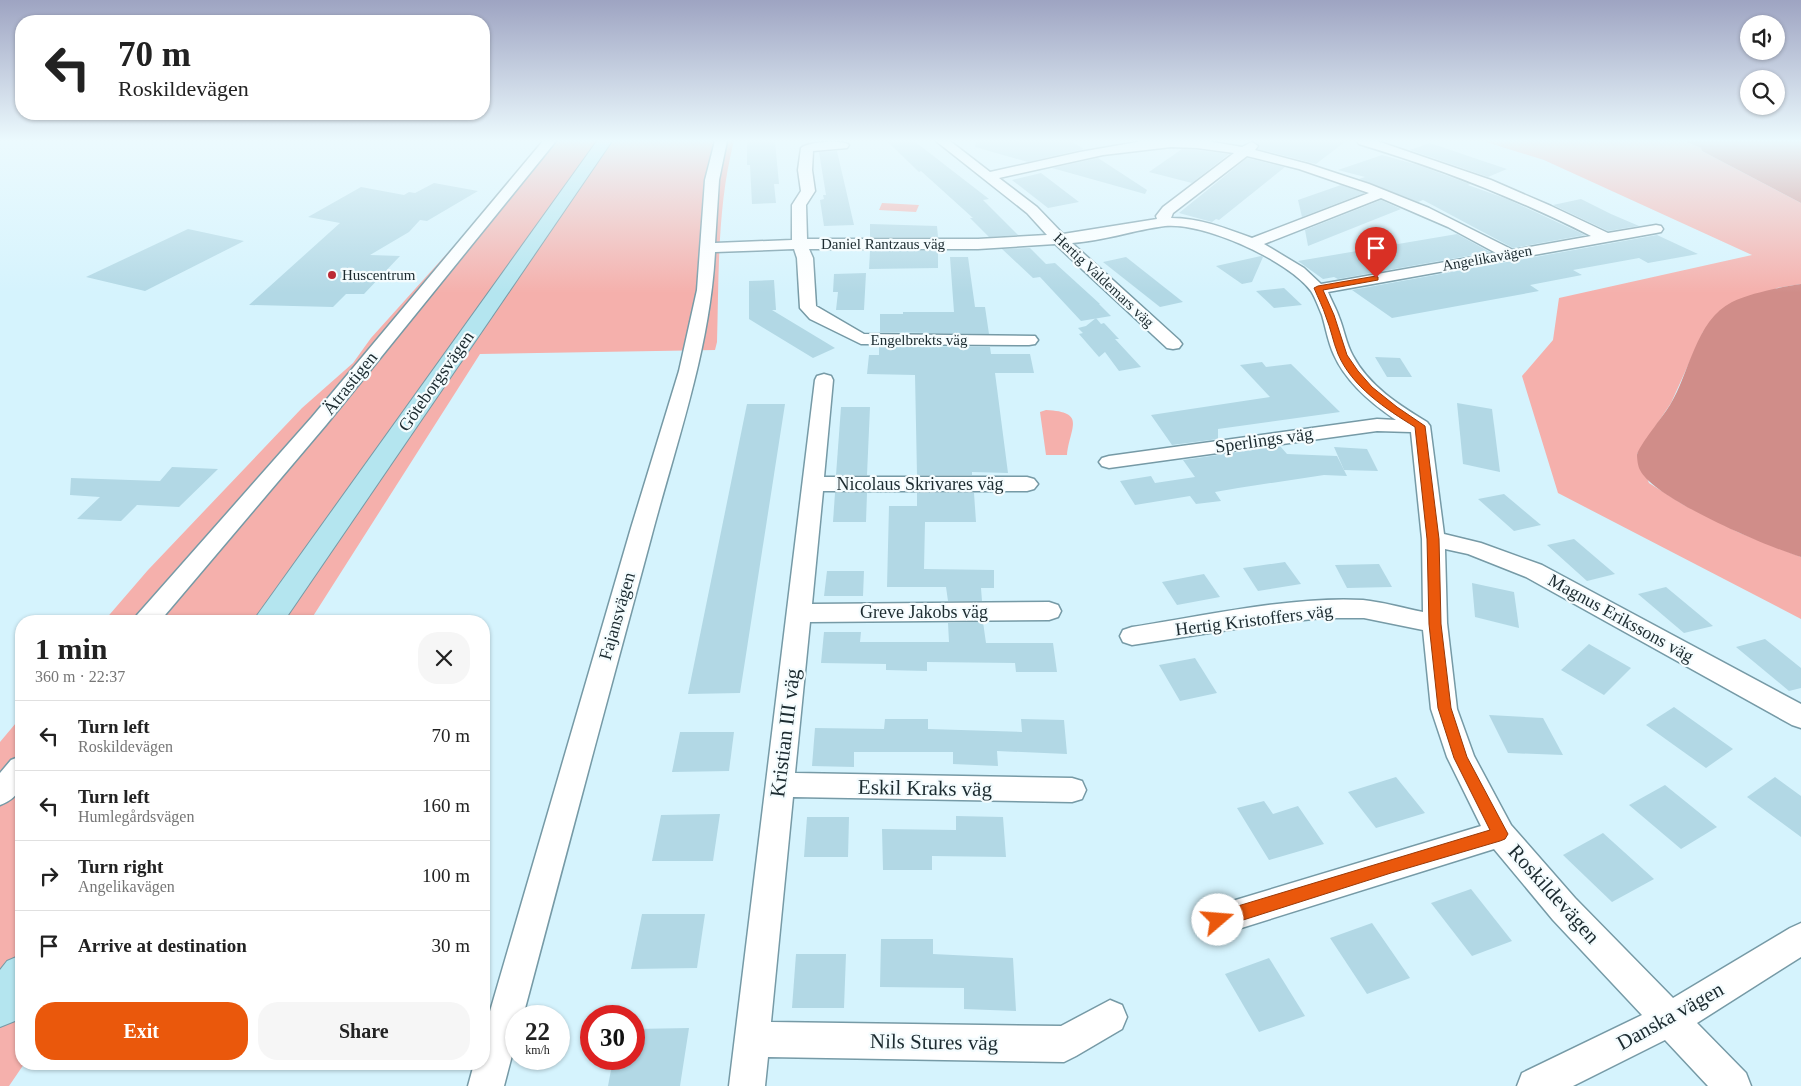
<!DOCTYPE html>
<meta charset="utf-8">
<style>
body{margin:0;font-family:Georgia,serif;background:#f6f6f6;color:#222;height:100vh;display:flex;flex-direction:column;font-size:19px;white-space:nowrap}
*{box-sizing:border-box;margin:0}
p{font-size:16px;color:#767676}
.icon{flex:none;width:28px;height:28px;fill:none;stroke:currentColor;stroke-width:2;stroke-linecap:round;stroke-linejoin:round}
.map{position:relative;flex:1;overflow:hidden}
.panel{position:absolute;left:15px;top:615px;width:475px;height:455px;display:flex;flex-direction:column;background:#fff;border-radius:20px;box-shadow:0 1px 4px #0004}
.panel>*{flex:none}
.top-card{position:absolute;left:15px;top:15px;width:475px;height:105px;border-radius:20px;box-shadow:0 1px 4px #0004;background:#fff;color:#222;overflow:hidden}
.tools{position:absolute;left:1740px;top:15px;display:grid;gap:10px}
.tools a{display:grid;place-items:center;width:45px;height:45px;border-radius:50%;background:#fff;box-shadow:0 1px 4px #0004;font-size:25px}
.speed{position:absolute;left:505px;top:1005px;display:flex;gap:10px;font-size:25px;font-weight:700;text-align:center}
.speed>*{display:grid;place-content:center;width:65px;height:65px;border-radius:50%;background:#fff;box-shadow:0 1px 4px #0004;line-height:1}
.speed small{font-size:12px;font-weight:400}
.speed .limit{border:8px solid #d22;background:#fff;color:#111}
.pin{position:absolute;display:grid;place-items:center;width:42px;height:42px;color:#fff;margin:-51px -21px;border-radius:50% 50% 50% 0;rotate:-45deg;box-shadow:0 0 5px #0007}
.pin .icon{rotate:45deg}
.me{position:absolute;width:55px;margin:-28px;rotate:72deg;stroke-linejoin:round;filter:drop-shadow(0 0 4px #0008)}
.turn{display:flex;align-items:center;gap:18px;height:105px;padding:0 20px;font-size:22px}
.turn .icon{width:65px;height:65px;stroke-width:2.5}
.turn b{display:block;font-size:35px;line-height:42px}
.round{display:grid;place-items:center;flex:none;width:52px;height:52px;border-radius:20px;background:#f6f6f6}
.overview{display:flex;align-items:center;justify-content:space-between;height:85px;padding:0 20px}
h1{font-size:30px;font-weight:800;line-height:38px}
.cta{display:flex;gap:10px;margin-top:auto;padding:10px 20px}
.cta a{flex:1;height:58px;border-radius:20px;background:#ea580c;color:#fff;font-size:20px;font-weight:800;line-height:58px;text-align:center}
.cta a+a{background:#f6f6f6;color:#222}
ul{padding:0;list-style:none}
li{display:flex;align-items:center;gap:15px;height:70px;padding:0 20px;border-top:1px solid #e0e0e0}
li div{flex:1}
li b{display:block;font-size:19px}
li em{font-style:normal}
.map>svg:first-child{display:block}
.green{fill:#f5b0ac}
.water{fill:#d08d89}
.building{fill:#b2d8e5}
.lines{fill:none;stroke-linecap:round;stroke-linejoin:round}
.street-casing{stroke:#769aa6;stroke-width:3}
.secondary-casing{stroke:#769aa6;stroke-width:2}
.street{fill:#fff;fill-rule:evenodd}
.secondary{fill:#b4e5ef;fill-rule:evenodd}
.route{fill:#ea580c;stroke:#983908}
.poi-dot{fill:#bb2a34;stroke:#f4fcfe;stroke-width:2}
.labels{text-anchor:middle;stroke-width:4.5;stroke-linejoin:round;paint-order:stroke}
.far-street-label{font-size:15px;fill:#1c2b30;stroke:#f4fcfe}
.far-poi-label{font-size:15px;fill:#1c2b30;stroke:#f4fcfe;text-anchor:start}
.street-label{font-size:18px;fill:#1c2b30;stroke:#f4fcfe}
.near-street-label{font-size:21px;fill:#1c2b30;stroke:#f4fcfe}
</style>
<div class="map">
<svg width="1801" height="1086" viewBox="0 0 1801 1086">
<rect width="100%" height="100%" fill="#d5f3fd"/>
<g class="green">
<path d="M548,141H734C717,206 719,275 717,342L715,350L480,354L310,621H104L148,570L302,408L353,363L371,338Z"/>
<polygon points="1483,141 1684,141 1701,148 1702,151 1801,203 1801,284 1777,288 1703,332 1671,403 1637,454 1649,483 1684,505 1740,533 1801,557 1801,619 1558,493 1522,376 1553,340 1559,298 1752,255 1544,160"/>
<polygon points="882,203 919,205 916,212 879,210"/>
<path d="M1046,410C1087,412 1070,427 1067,455H1046L1040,412Z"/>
<polygon points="21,717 21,1064 24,1064 9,1086 0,1086 0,742"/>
</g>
<g class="water">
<polygon points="1684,141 1801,141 1801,203 1702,151 1701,148"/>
<path d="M1801,284V557C1768,547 1654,499 1640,470C1638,467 1637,459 1637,455C1638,447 1664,415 1670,405C1690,373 1695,321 1732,302C1750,293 1781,287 1801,284Z"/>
</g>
<g class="building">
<polygon points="747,141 775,141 779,184 774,184 776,203 752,204 750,165 747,165"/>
<polygon points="887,141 914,141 989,199 983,200 1018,235 989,237 970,218 973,218 921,171 919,172"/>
<polygon points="976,141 1071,141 1084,149 1028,162 975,147"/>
<polygon points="1254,141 1346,141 1316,164 1258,149 1260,146"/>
<polygon points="1430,143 1480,160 1507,169 1488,177 1410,150"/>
<polygon points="1182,149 1197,150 1229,154 1192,183 1149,172"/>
<polygon points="837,151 854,225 824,226 820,200 824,199 823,195 826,195 819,152"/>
<polygon points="1382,155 1418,165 1470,184 1468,185 1507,199 1585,235 1513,248 1423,200 1418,202 1359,179 1365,177 1338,170"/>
<polygon points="1098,158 1147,190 1145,194 1052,168"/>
<polygon points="1247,158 1285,167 1219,220 1216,219 1212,222 1179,213"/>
<polygon points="1041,173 1079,202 1048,208 1012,180"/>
<polygon points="434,183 478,191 427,221 420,220 409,232 370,255 400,256 364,294 346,294 333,307 249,305 340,223 308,217 361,187 404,195 409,192 415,193"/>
<polygon points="1341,185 1364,193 1302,217 1298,200"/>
<polygon points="1581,199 1611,214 1639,226 1608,231 1553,205"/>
<polygon points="1381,200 1401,209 1308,246 1305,230"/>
<polygon points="870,224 937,226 938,237 870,237"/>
<polygon points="188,229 244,241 145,291 86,277"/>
<polygon points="1457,234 1490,252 1338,279 1334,277 1323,279 1298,261"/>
<polygon points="1657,235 1698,254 1648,263 1639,258 1573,270 1582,275 1530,285 1539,291 1392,318 1352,290"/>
<polygon points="1030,248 1046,264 1055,263 1100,304 1099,304 1111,316 1081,321 1040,277 1033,278 1002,249"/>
<polygon points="870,251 938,251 938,268 869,269"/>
<polygon points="1261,256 1263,257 1252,282 1242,284 1216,266"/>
<polygon points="950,257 968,257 975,307 985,307 989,334 880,332 880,314 903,314 903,312 954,312"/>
<polygon points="1126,257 1183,302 1160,307 1103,262"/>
<polygon points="866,273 864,310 836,310 838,292 833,292 834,274"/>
<polygon points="774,280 776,310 772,310 835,348 813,358 749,319 749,281"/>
<polygon points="1284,288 1302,305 1274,308 1256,291"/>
<polygon points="1096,318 1101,324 1104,323 1119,339 1115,339 1141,367 1119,371 1105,352 1099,357 1079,334 1083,333 1078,328 1086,326"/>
<polygon points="879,346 990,347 991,354 1030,354 1034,373 995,373 1008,473 972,472 972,475 917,475 915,375 867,374 869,355 879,355"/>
<polygon points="1375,357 1400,358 1412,377 1387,377"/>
<polygon points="1262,362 1266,367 1291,364 1340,412 1218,429 1218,439 1172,445 1151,415 1270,397 1240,365"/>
<polygon points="1457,403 1492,409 1500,472 1463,464"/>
<polygon points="747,404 785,404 740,693 688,694"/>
<polygon points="841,407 870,407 867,475 836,475"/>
<polygon points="1280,446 1287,454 1337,456 1347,476 1324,475 1238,488 1215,492 1221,501 1196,504 1190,496 1135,505 1120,481 1151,476 1155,483 1195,477 1183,460"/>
<polygon points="1334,447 1367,449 1378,471 1344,470"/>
<polygon points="172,467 218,469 179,507 137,505 121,521 77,519 100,497 70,495 71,478 160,481"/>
<polygon points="835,493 867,493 866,522 833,522"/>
<polygon points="917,493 974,493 976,522 925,522 924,569 994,570 994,588 981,588 982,601 948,601 946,587 887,587 889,506 917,506"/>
<polygon points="1504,494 1541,525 1514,531 1478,499"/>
<polygon points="1574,539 1615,574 1587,581 1547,545"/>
<polygon points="1285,562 1301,584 1258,591 1243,568"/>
<polygon points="1379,564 1392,587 1347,588 1335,565"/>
<polygon points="827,571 864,571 863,596 824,596"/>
<polygon points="1204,574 1220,597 1177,605 1162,582"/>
<polygon points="1472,583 1514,592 1519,628 1475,617"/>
<polygon points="1666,587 1713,626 1684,633 1638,594"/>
<polygon points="983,622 986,643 1053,643 1057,672 1016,672 1015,663 927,662 927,671 886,670 886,664 821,663 824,632 861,632 860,642 949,642 948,623"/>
<polygon points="1765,639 1801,668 1801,688 1789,691 1736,647"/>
<polygon points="1589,644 1631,668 1604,695 1561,670"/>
<polygon points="1195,658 1217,693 1180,701 1159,665"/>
<polygon points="1674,707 1733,749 1706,768 1646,725"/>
<polygon points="1489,715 1543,718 1563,755 1508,753"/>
<polygon points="885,719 928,719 928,729 1022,732 1021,719 1064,720 1067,754 997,751 998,766 953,764 953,752 854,752 854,767 812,766 815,728 884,729"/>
<polygon points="680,732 734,732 729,771 672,772"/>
<polygon points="1396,777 1425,813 1376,828 1348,792"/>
<polygon points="1775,777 1801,796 1801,837 1747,797"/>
<polygon points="1665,785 1717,827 1681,849 1629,805"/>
<polygon points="1264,801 1273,814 1298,806 1324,844 1269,860 1237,808"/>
<polygon points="720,814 713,861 652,861 661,815"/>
<polygon points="956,816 1003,817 1006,857 932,856 932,870 883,870 882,829 956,830"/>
<polygon points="807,817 849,817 848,857 804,857"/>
<polygon points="1603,833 1654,879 1612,902 1563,855"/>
<polygon points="1471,889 1512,941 1472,956 1431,903"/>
<polygon points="642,914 705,914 697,968 631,969"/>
<polygon points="1372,923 1410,978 1367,994 1330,938"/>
<polygon points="881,939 933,939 933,954 1013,958 1016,1011 964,1009 964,988 880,987"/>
<polygon points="796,954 846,954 844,1008 792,1008"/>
<polygon points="1269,958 1305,1016 1259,1032 1225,974"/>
<polygon points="689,1028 680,1086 608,1086 613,1059 634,1059 634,1029"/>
</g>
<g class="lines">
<defs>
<g id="street">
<polygon points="543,141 556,141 326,425 160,621 134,621 137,615 312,417"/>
<path d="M715,141H727L719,180L715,243L792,240V205L801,191L798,170L801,148C807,142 843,139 849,145L847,148L813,151L812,170L815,191L806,205L807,239H978L1047,235L1027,213L936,141H950L990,172L1080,152L1143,141H1207L1242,147L1252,142L1258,146L1255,150L1308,164L1369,184L1429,208L1513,250L1591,236C1516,198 1439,168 1359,144L1357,141H1377L1491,180L1551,206L1608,233L1656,225L1661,226L1663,229L1661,232L1656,233L1328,292C1331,300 1336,308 1339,317C1344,329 1346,344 1353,356C1369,386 1399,405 1427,422L1430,426L1444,534L1481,543L1542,565L1801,704V728L1792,725L1526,577L1468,554L1445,549L1447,623L1457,709L1474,756L1511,825L1575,898L1673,998L1790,928L1801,923V957L1697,1023L1746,1073L1751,1086H1708L1665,1040L1573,1086H1517L1522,1073L1642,1015L1553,920L1494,849L1219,935L1208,931L1203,920L1208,909L1219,905L1481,826L1447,757L1431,709L1423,630L1364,618H1322L1267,624L1132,645L1123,642L1120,636L1123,630L1132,627C1204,616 1291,596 1363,600C1382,602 1403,608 1423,612L1422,539L1411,432L1377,431L1109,468L1102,466L1099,462L1102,458L1109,456L1377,419L1396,420C1372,404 1346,382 1334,355C1328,342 1326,328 1322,315C1319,308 1315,297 1311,291C1288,260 1203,222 1165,226C1134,230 1103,241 1072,243L1179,340L1182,344L1179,348L1173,349L1167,348L1055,244L978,249H809L813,258L816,306L864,334L1035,336L1038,340L1035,344L1029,345L861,344L810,319L800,308L797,258L794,249L715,252C710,350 676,443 651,538C608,697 565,857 523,1016H516V1040L504,1086H468L474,1064H484V1032L631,528L679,371L697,290L705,180ZM1171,147L1197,148L1234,153L1163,207L1156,216L1157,219L1063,234L1037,207L999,178L1103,155ZM1247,156L1299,169L1369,193L1252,238C1225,228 1200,218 1171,218L1173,213ZM1381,198L1448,227L1496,253L1321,284L1304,268L1264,244Z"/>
<polygon points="824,374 831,376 833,380 824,477 1027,477 1034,479 1038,484 1034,489 1027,491 823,491 812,604 1049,602 1058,605 1061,611 1058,617 1049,620 810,622 795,773 1072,778 1082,781 1086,790 1082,799 1072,802 793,797 771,1022 1061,1026 1110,1000 1122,1005 1127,1017 1122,1029 1076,1056 1064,1062 768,1057 765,1086 729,1086 815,380 817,376"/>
<path d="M21,756C22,779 25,796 0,805V773L11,760Z"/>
</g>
<g id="secondary">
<polygon points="597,141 612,141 284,621 253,621"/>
<polygon points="21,955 21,1011 15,1021 0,1027 0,970 7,961"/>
</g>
</defs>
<use href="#street" class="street-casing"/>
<use href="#secondary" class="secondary-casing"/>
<use href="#street" class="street"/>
<use href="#secondary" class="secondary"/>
</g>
<linearGradient id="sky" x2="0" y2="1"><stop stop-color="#9ea4c2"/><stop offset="0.48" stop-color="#ecfafe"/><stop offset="1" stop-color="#ecfafe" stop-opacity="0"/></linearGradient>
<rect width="1801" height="293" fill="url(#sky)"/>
<path class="route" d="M1376,276L1378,277V280L1323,290L1334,315L1347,355L1358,371L1372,387L1397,407L1425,426L1439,539L1441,624L1451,708L1467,757L1508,834L1505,839L1500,841L1391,873L1218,928L1213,926L1210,920L1213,915L1218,912L1490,830L1454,758L1438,708L1429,624L1427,539L1415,427C1386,409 1352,387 1338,354C1333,342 1331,329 1326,317C1323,307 1318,298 1314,288L1318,286Z"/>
<circle class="poi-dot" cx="332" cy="275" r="5"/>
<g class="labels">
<g class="far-street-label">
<text x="883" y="249">Daniel Rantzaus väg</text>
<text transform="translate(1487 258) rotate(-10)" y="5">Angelikavägen</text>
<text transform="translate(1104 280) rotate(43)" y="5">Hertig Valdemars väg</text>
<text x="919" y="345">Engelbrekts väg</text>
</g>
<g class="far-poi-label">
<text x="342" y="280">Huscentrum</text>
</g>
<g class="street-label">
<text transform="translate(436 381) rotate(-55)" y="6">Göteborgsvägen</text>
<text transform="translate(350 383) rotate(-51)" y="6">Ätrastigen</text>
<text transform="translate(1264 440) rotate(-8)" y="6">Sperlings väg</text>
<text x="920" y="490">Nicolaus Skrivares väg</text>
<text x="924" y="618">Greve Jakobs väg</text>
<text transform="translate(617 616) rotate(-74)" y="6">Fajansvägen</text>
<text transform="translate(1621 618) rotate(29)" y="6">Magnus Erikssons väg</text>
<text transform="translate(1254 620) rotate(-7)" y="6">Hertig Kristoffers väg</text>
</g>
<g class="near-street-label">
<text transform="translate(785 733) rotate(-83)" y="7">Kristian III väg</text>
<text transform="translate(925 788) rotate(1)" y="7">Eskil Kraks väg</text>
<text transform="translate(1554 894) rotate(48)" y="7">Roskildevägen</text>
<text transform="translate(1670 1016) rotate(-29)" y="7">Danska vägen</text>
<text transform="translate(934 1042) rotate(1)" y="7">Nils Stures väg</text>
</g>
</g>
</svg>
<div class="tools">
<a><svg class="icon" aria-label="sound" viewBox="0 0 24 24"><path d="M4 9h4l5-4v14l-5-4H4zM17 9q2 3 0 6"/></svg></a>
<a><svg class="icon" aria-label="search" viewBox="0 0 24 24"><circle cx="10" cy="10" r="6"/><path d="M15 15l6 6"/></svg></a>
</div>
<div class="speed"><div>22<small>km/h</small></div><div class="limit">30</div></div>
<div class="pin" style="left:1376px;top:278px;background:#d93025"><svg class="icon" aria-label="arrive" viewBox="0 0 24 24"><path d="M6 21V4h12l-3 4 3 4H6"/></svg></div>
<svg class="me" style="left:1218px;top:920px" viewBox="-20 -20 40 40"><circle r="19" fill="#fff"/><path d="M0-13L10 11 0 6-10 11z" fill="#ea580c"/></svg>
<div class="top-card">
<div class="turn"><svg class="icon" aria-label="left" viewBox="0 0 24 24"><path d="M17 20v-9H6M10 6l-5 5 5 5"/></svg><div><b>70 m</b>Roskildevägen</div></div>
</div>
<section class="panel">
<div class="overview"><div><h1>1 min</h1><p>360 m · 22:37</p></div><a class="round"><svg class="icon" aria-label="close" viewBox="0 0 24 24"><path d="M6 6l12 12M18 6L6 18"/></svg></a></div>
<ul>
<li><svg class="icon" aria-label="left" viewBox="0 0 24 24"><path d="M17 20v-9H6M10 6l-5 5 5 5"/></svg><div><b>Turn left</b><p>Roskildevägen</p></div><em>70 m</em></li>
<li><svg class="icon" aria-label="left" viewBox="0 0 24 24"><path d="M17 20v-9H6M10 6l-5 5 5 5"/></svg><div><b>Turn left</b><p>Humlegårdsvägen</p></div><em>160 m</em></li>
<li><svg class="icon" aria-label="right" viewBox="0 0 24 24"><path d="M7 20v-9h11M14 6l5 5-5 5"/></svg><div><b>Turn right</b><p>Angelikavägen</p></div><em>100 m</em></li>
<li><svg class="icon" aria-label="arrive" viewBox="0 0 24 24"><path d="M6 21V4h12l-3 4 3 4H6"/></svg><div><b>Arrive at destination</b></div><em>30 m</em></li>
</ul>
<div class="cta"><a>Exit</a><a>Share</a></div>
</section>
</div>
